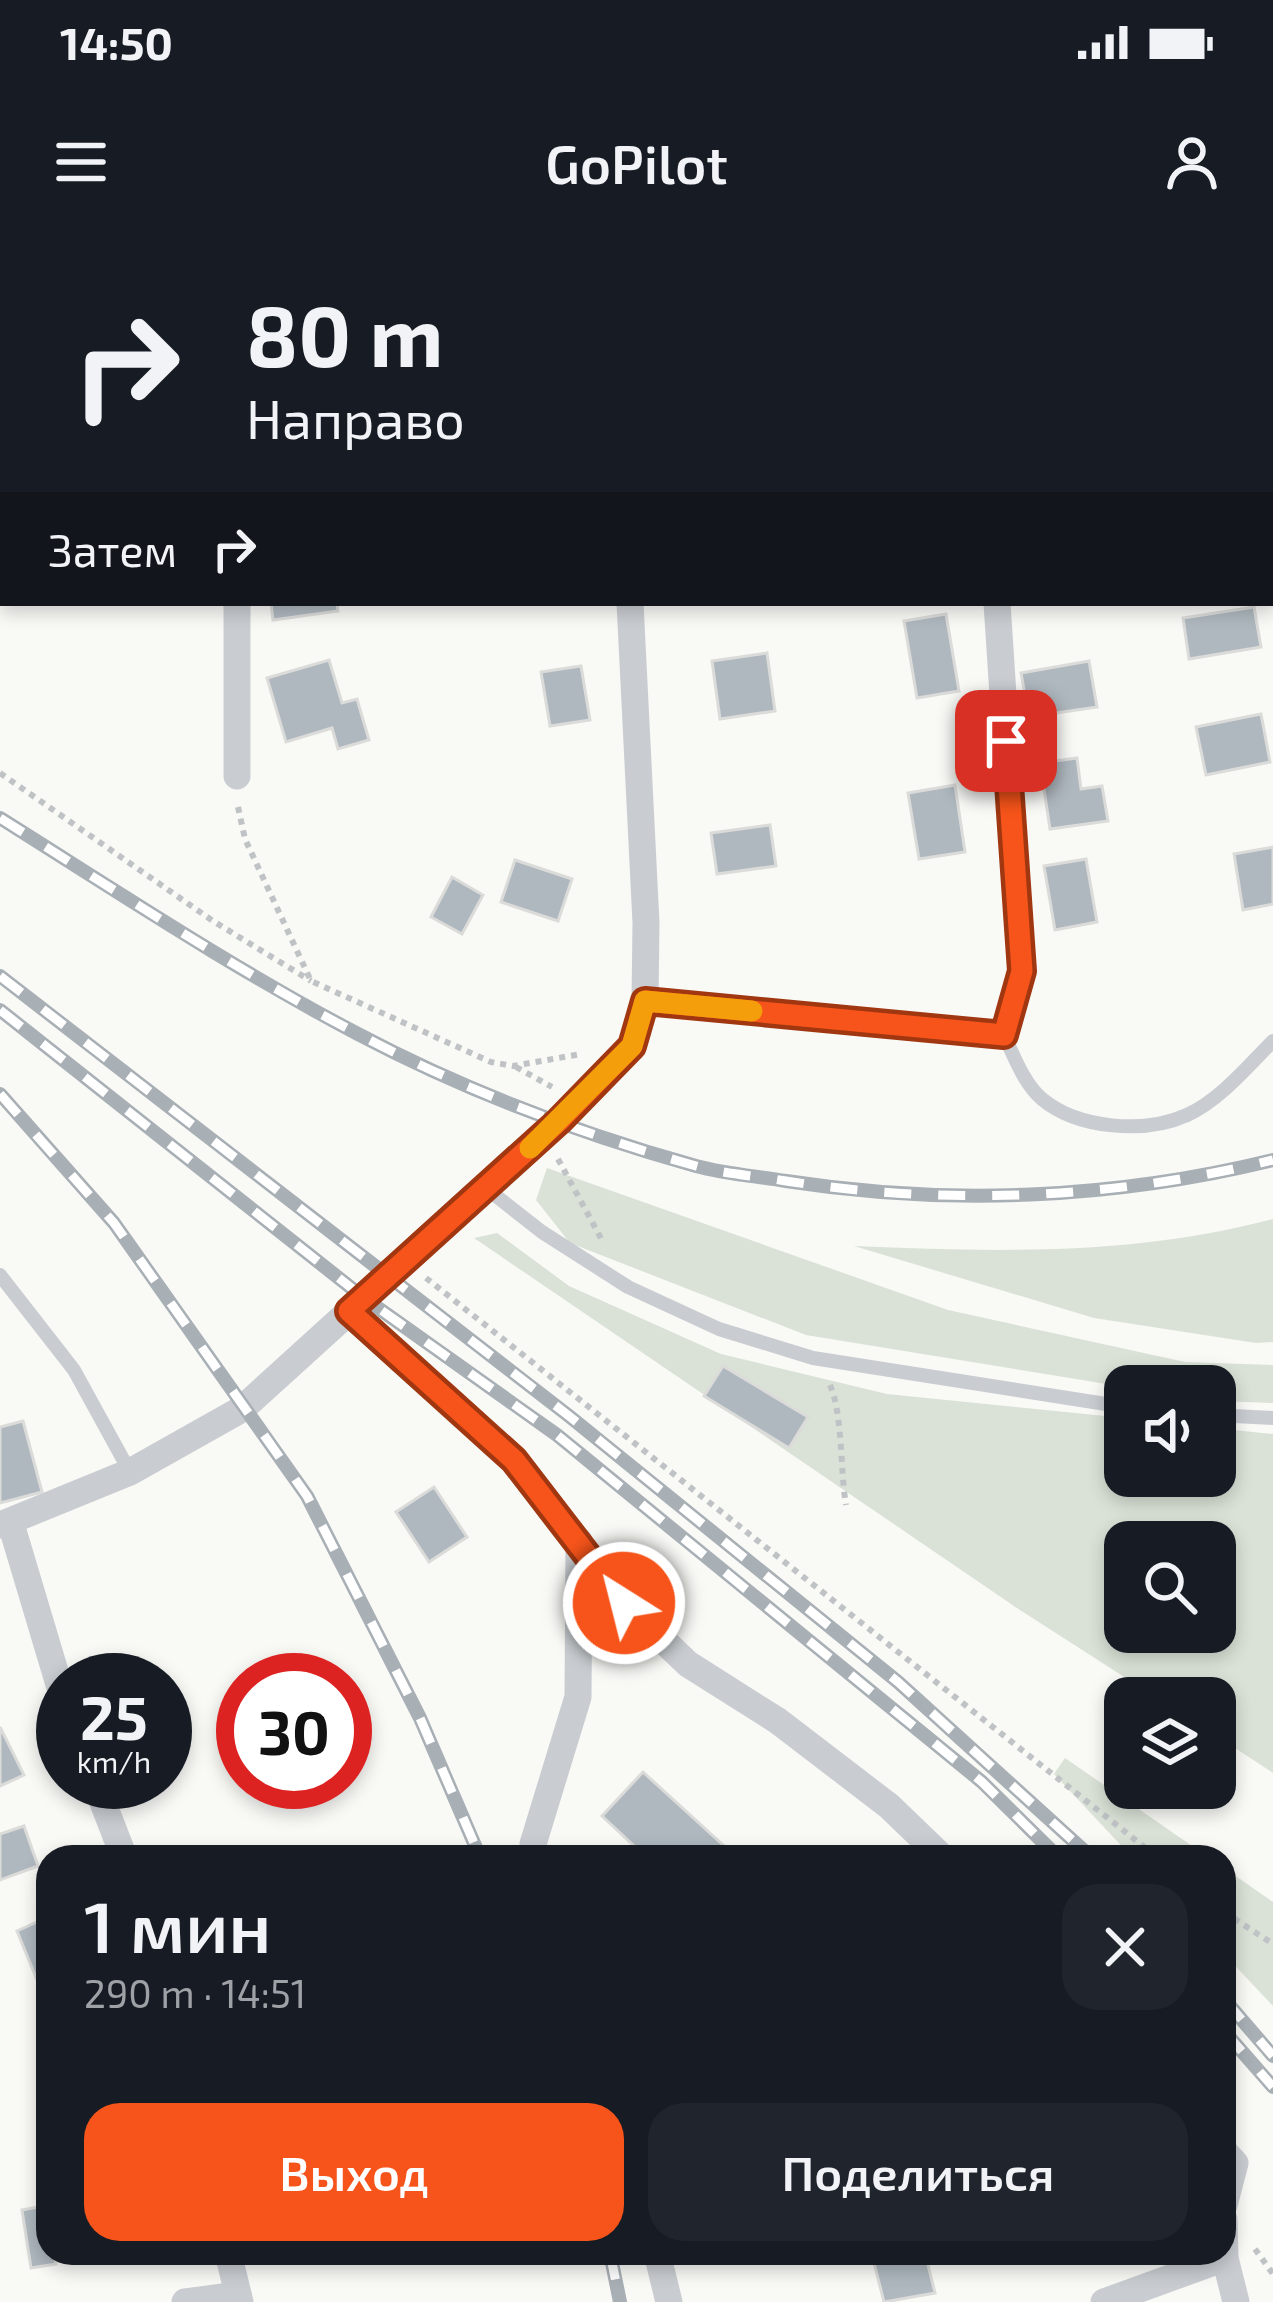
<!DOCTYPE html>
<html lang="ru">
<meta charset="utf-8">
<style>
body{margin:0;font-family:"Exo 2",sans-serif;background:#20242c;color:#f1f3f6;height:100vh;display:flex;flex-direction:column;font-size:45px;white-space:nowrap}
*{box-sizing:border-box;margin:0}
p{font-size:39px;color:#9ea1a6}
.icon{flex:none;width:66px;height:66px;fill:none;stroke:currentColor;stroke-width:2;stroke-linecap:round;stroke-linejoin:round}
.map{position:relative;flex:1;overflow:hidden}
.panel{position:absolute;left:36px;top:1605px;width:1200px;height:420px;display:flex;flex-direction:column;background:#171b24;border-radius:36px;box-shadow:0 6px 18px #0003}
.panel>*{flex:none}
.hud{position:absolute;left:0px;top:0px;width:1275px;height:366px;box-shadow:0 6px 18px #0003;background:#171b24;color:#f1f3f6;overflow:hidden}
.buttons{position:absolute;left:1104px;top:1125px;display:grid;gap:24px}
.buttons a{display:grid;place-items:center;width:132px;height:132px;border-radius:24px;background:#171b24;box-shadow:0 6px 18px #0003;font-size:60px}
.speed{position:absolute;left:36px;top:1413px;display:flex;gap:24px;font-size:60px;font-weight:700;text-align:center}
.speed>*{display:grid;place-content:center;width:156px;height:156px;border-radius:50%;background:#171b24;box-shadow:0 6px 18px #0003;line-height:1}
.speed small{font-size:30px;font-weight:400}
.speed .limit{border:18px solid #d22;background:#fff;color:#111}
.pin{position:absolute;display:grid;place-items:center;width:102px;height:102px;color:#fff;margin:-51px;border-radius:24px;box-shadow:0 6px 18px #0006}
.me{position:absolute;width:132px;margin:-66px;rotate:324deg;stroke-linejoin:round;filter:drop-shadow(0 0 9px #0008)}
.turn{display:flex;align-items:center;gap:42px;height:252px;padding:0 48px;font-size:54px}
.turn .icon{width:156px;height:156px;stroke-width:2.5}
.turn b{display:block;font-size:84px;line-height:102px}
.then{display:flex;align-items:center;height:114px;padding:0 48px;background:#0003;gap:24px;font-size:45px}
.round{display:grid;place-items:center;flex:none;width:126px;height:126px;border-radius:36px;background:#20242c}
.headline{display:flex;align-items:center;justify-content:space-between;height:204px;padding:0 48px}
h1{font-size:72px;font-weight:600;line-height:90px}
.primary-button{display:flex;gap:24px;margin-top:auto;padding:24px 48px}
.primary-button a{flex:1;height:138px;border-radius:36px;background:#f6541a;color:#fff;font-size:48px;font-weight:600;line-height:138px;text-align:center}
.primary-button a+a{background:#20242c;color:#f1f3f6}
.status{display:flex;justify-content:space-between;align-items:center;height:84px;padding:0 60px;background:#171b24;direction:ltr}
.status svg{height:33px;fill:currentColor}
header{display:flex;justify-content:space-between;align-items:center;height:156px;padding:0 48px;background:#171b24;font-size:54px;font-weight:600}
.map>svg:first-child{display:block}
.green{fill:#dae2d7;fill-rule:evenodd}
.building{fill:#afb8bf;stroke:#dbdbd9;stroke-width:3}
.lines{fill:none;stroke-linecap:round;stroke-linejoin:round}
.path{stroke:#c0c3c5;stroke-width:6;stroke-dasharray:6 6;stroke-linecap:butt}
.service{stroke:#c9cdd1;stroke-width:14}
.minor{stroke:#c9cdd1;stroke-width:27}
.rail-casing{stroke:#a8afb5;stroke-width:14}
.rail{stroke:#fff;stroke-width:9;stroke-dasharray:27;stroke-linecap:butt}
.route-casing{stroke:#a03711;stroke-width:30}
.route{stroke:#f6541a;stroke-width:21}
.slow{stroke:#f59e0b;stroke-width:21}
</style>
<div class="status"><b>14:50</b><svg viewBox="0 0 49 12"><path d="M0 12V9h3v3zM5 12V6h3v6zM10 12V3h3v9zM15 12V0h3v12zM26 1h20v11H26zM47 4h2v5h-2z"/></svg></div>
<header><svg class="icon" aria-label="menu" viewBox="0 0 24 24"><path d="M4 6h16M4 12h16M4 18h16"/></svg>GoPilot<svg class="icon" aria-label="person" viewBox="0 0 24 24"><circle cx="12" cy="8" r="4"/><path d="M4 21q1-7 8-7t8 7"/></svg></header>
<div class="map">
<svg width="1273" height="2062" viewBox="0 0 1273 2062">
<rect width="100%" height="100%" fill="#f9f9f6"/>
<g class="green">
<polygon points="547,928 948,1070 1185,1122 1273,1125 1273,1163 1215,1161 1215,1146 1125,1147 806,1095 570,1003 536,960"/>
<path d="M1273,979V1102L1256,1103L1094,1078L854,1006C999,1012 1132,1016 1273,979Z"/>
<path d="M497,993L569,1046L721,1114L887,1154L1125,1178V1236H1215V1188L1273,1194V1533L1215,1495V1458H1157L1020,1370L474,998ZM1125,1302H1215V1392H1125Z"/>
<polygon points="1065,1518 1208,1617 1132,1617 1054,1534"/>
<polygon points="1224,1628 1273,1662 1273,1766 1224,1714"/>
</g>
<g class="building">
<polygon points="271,363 337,363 338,371 273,380"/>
<polygon points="1254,367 1261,407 1189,419 1183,378"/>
<polygon points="946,374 959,451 917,458 904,381"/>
<polygon points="767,413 775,471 720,479 712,421"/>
<polygon points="329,420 342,463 357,459 369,500 338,509 332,488 286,502 267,438"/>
<polygon points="1089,421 1097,467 1029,477 1021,433"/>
<polygon points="581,426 590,480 550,486 541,432"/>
<polygon points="1261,474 1270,522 1206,535 1196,487"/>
<polygon points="1077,518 1081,549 1102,546 1108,581 1050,589 1040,523"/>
<polygon points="955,545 965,612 919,619 908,553"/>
<polygon points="770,585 776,626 717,634 711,593"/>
<polygon points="1273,607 1273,664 1243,670 1234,614"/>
<polygon points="1086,619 1097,682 1055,690 1044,626"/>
<polygon points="515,620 572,639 558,681 501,662"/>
<polygon points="452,637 483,655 462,694 431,677"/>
<polygon points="723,1126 808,1177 789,1208 704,1156"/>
<polygon points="23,1181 42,1252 0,1263 0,1187"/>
<polygon points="434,1247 467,1297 429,1322 396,1272"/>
<polygon points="0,1487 24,1535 0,1546"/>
<polygon points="643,1532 723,1605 711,1617 646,1617 602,1576"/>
<polygon points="24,1586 38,1626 0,1640 0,1594"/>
<polygon points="48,1677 48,1750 42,1752 17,1691"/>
<polygon points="48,1965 48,2013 54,2013 56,2024 31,2028 22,1970"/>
<polygon points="879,2013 925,2013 935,2053 884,2062 872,2015"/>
</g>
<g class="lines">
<g class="path">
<polyline points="0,533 213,681 311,741"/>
<polyline points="238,567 245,599 311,741 491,822 513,826 581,814"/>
<polyline points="516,827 552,847"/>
<polyline points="558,919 603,1002"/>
<polyline points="426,1038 1157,1617"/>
<path d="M830,1145C843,1175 840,1230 846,1265"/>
<polyline points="1224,1672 1273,1704"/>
<polyline points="1255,2009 1273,2034"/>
</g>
<g class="service">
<path d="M645,761L1004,795C1014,816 1024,844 1042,859C1078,889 1145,894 1187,875C1220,860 1248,826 1273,801"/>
<polyline points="486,948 542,992 628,1047 719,1089 813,1118 1125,1167"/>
<polyline points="0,1035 74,1130 130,1232"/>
<polyline points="1215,1175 1273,1178"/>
</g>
<g class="minor">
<polyline points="225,0 225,3"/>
<polyline points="612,0 612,3"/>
<polyline points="973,0 973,3"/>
<polyline points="997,363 1021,731 1004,795"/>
<polyline points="237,536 237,363"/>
<polyline points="349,1071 514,1220 624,1363 688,1424 778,1481 889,1566 942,1617"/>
<polyline points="11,1284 63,1458"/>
<polyline points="0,1285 130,1232 242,1169 559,881 632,806 645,761 646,683 630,363"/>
<polyline points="95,1542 124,1617"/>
<polyline points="535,1617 533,1604 578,1457 579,1301"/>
<polyline points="1224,1911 1235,1923 1224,1965"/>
<polyline points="1224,1980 1225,2018 1236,2062"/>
<polyline points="228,2013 240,2062"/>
<polyline points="657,2013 669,2062"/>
<polyline points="185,2062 238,2055"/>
<polyline points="1104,2062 1225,2018"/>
</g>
<defs>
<g id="rail">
<path d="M0,578C118,652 234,729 358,794C464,850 581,894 696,926C725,934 756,936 786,941C948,966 1114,959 1273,920"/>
<polyline points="0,736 569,1176 898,1442 1091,1617"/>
<polyline points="0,770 364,1058 557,1195 982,1542 1058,1617"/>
<polyline points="0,854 114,983 307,1256 420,1478 480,1617"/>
<polyline points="1224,1759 1273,1816"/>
<polyline points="1224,1791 1273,1847"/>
<polyline points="610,2013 620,2062"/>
</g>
</defs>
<use href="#rail" class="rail-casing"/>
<use href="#rail" class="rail"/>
</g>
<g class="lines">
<defs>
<polyline id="route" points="624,1363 514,1220 349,1071 559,881 632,806 645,761 1004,795 1022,731 1006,501"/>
</defs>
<use href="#route" class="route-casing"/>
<use href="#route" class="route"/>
<polyline class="slow" points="530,908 632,806 645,761 752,771"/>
</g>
</svg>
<div class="buttons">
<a><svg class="icon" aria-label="sound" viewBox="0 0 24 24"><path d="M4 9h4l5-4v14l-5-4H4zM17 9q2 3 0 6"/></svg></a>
<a><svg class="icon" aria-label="search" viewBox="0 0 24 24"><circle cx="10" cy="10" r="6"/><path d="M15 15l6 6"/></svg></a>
<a><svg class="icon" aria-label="layers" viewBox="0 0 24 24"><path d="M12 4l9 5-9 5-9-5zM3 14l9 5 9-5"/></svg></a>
</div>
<div class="speed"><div>25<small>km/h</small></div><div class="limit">30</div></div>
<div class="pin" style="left:1006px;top:501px;background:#d93025"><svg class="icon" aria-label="arrive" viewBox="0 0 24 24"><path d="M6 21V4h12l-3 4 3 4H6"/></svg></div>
<svg class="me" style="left:624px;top:1363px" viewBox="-20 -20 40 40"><circle r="17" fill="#f6541a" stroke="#fff" stroke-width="3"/><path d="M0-11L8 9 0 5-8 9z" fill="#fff"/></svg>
<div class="hud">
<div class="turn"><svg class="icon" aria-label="right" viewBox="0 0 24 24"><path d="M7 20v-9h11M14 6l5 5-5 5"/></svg><div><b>80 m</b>Направо</div></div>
<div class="then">Затем<svg class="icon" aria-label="right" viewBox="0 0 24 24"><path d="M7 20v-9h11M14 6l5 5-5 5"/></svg></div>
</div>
<section class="panel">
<div class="headline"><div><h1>1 мин</h1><p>290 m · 14:51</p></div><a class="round"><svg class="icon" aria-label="close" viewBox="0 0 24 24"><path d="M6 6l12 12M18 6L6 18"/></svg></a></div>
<div class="primary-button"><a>Выход</a><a>Поделиться</a></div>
</section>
</div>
